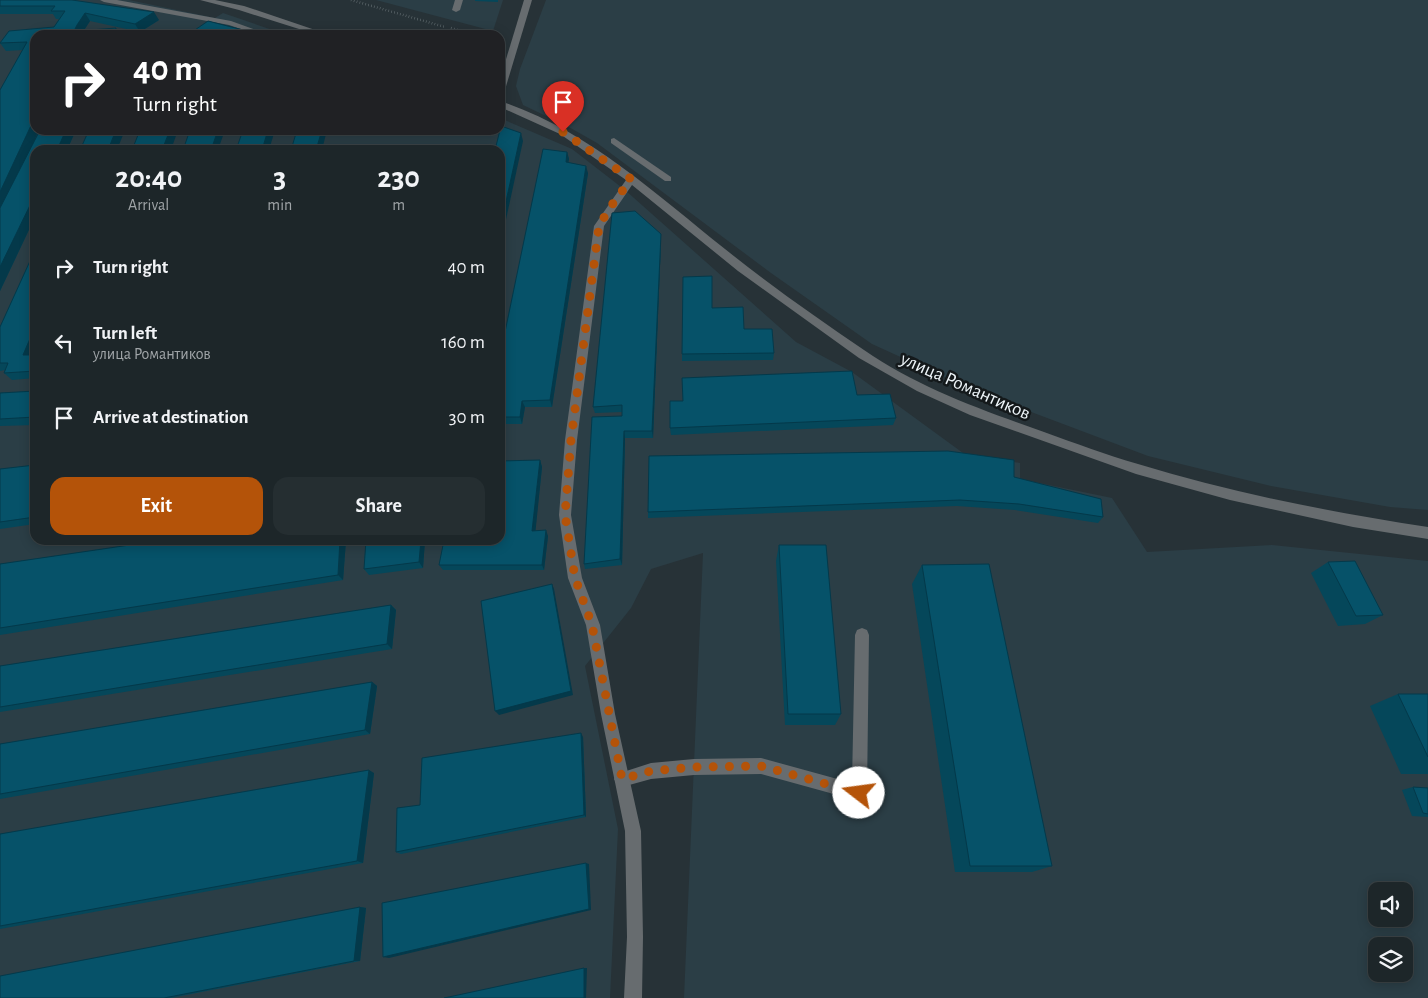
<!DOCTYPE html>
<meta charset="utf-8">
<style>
body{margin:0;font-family:"Alegreya Sans",sans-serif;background:#252e31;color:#f1f3f6;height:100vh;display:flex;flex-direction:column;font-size:19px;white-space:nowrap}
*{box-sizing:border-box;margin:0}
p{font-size:16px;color:#a0a5a8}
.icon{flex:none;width:28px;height:28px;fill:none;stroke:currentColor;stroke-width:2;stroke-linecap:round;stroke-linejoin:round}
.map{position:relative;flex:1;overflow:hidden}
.panel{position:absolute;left:30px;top:145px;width:475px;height:400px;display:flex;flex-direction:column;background:#1d2629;border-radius:15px;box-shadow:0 2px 12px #0003,0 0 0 1px #3b4346}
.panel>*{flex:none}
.top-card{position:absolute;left:30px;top:30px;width:475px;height:105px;border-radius:15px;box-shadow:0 2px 12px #0003,0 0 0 1px #3b4346;background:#202124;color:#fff;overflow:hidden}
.controls{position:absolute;left:1368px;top:882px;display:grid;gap:10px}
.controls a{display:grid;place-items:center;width:45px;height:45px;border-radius:10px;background:#1d2629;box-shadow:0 2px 12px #0003,0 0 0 1px #3b4346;font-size:25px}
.pin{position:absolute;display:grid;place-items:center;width:42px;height:42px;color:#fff;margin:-51px -21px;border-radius:50% 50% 50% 0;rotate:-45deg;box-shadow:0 0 5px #0007}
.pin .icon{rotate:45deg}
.me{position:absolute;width:55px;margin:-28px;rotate:285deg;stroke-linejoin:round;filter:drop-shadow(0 0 4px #0008)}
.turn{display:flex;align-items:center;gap:18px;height:105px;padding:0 20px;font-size:22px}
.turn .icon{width:65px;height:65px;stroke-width:2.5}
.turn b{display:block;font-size:35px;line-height:42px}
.eta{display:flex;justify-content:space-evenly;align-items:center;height:85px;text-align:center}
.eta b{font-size:30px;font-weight:700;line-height:35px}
.action{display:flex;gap:10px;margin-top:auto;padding:10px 20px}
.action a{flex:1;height:58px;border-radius:15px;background:#b45309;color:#fff;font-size:20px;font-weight:700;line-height:58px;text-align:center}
.action a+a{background:#252e31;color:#f1f3f6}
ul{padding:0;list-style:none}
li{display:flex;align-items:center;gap:15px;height:75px;padding:0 20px}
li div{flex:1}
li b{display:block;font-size:19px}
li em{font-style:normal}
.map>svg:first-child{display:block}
.built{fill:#2b3e46;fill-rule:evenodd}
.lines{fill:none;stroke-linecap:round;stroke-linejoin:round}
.path{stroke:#707a7e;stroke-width:2.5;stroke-dasharray:0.5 2.5;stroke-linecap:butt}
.lane{fill:#676c6f;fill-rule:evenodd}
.street{fill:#676c6f;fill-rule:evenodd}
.wall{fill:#05475a}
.shaded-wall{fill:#04394a}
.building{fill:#065269;stroke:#04394a}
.route{stroke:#b45309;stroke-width:9;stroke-dasharray:0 16.2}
.labels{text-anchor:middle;stroke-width:5;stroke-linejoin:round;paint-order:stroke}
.street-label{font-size:19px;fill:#eef5f9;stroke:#14191b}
</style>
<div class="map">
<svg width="1428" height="998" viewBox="0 0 1428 998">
<rect width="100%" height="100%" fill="#273237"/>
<g class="built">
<path d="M0,0H129L215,18L223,13L287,35H35V130H500V118L572,149L625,190L796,342L852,372L963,453L1020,463V479L1112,498L1147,552L1272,545L1428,561V998H684L703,553L651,569L631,608L585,666L618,829L610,998H0ZM35,150H500V540H35ZM1376,891H1404V919H1376ZM1376,946H1404V974H1376Z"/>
<polygon points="376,0 503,0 493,31"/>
<polygon points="546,0 1428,0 1428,510 1390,507 1271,486 1148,456 973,390 872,344 771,273 597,143 567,126 523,105 516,86 520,69"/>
</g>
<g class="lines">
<g class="path">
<polyline points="351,0 445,27"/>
<polyline points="451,28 474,35"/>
</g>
<g class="lane">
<polygon points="100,0 117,0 231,21 270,35 258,35 229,25 104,2"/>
<polygon points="455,0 463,0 460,10 456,12 452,10"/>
<polygon points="500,123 504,124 504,128 500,129"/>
<polygon points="614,138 671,177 671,181 665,181 611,143 611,139"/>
<polygon points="862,628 867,630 869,635 867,793 864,798 859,801 761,774 694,775 651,779 622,787 617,784 614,779 617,774 651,763 694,759 761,758 852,783 855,635 857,630"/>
</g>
<g class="street">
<polygon points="200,0 215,0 244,6 330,35 318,35 239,10"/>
<polygon points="524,0 532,0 504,93 500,96 500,79"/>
<path d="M500,101C586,129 656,194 725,249C770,285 817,318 864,350C919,388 982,410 1044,432C1075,443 1106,455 1138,464C1233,493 1330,512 1428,527V539L1353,527L1230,500L1136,474L970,415L917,391L859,358L738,271L632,185L604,226L577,440L571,515L582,578L600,625L615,714L641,831L643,937L642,998H624L627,937L625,831L601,714L586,625L568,578L559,515L565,440L594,226L626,180L560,134L500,107Z"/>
</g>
</g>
<g class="wall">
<polygon points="0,0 79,1 159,20 140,32 90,21 82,33 35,35 32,145 40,130 76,130 67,150 35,150 35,217 0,291 0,90 23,50 6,51 0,43 54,27 59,19 56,19 53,14 0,14"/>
<polygon points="475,0 498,0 498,2 475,1"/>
<polygon points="192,32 263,35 194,35"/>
<polygon points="567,152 569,159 568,163 588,173 552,407 525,407 522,424 500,424 500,356"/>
<polygon points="661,234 661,241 653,438 625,438 622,565 585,569 584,564 622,416 622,412 595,413 593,407"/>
<polygon points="35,250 35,353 34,355 35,355 35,378 12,380 4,373 5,370 0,371 0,327"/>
<polygon points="712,308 744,329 774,353 773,360 682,361 682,354"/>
<polygon points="35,391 35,425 0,426 0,393"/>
<polygon points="857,395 896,418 893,425 671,435 670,428 683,401"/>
<polygon points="540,460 542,467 535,531 548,536 544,570 443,570 439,565 500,540"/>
<polygon points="35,465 35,524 0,529 0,469"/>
<polygon points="1014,477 1103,517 1098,523 1015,510 957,506 648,518 648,512"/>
<polygon points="164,540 346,540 343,580 0,635 0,564"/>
<polygon points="425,540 423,568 369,575 364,569"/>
<polygon points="779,545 841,714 835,725 785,725 776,561"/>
<polygon points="1328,562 1383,615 1365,624 1338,626 1311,573"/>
<polygon points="922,565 1052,866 1032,872 955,872 912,584"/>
<polygon points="391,605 396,610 392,649 0,712 0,666"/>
<polygon points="372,682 377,686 370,734 0,799 0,744"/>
<polygon points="1398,694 1428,694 1428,774 1401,774 1370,706"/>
<polygon points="583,737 586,817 401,854 396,852 420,805"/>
<polygon points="374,773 363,863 0,929 0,834"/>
<polygon points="1413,787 1428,788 1428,817 1412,816 1402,790"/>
<polygon points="360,907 366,908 360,961 171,998 0,998"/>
</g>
<g class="shaded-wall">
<polygon points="154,12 159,20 140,32 135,24"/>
<polygon points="85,13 90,21 81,35 72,35 77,25"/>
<polygon points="116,28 120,35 113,35"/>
<polygon points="35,117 35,130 39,130 16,181 0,214 0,192"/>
<polygon points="66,130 76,130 67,150 57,150"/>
<polygon points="116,130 125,130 117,150 108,150"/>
<polygon points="170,130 178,130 171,150 162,150"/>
<polygon points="218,130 225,130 218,150 211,150"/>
<polygon points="268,130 275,130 269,150 262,150"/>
<polygon points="322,130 327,130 322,150 316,150"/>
<polygon points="521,133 523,141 500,247 500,229"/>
<polygon points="567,152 569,159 567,170 566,162"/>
<polygon points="586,166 588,173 552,407 550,400"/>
<polygon points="35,195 35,217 0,291 0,267"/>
<polygon points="661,234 661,241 653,438 652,431"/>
<polygon points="35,327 35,353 31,363 23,355"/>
<polygon points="522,401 525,407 522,424 520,417"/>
<polygon points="624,431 625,438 622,565 620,559"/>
<polygon points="540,460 542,467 535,536 532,531"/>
<polygon points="546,530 548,536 544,570 542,565"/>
<polygon points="340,540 346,540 343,580 338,575"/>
<polygon points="421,540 425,540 423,568 419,562"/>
<polygon points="552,584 554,589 573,695 499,715 495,711"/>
<polygon points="391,605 396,610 392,649 387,644"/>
<polygon points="372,682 377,686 370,734 365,730"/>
<polygon points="581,733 583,737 586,817 584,815"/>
<polygon points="369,770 374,773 363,863 357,861"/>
<polygon points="586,863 589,864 591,910 389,958 383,957"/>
<polygon points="360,907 366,908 360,961 354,961"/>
<polygon points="584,968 587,968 586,998 584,998"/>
</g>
<g class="building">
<polygon points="0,0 72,0 154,12 135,24 85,13 77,25 72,35 35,35 35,117 0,192 0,90 27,42 0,43 9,31 54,27 65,11 51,11 55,6 0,6"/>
<polygon points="208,21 263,35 207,35 192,32"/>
<polygon points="116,28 113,35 88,35 90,30"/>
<polygon points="501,126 521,133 500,229 500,150 495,150"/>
<polygon points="40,130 66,130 57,150 35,150 35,195 0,267 0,208"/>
<polygon points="89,130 116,130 108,150 80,150"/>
<polygon points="140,130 170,130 162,150 132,150"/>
<polygon points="190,130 218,130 211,150 183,150"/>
<polygon points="243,130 268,130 262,150 236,150"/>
<polygon points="297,130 322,130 316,150 291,150"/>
<polygon points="543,149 567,152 566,162 586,166 550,400 522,401 520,417 500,417 500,356"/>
<polygon points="635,211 661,234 652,431 624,431 620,559 584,564 592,417 622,416 622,405 593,407 612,213"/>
<polygon points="35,250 35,327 23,355 35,355 35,371 4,373 8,363 0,363 0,327"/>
<polygon points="712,276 712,308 743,307 744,329 772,329 774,353 682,354 683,277"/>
<polygon points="852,371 857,395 890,394 896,418 670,428 670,401 683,401 682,378"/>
<polygon points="35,391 35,417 0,419 0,393"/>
<polygon points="948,451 1014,460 1014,477 1101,499 1103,517 1019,504 960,500 648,512 649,456"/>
<polygon points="540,460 532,531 546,530 542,565 439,565 444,540 500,540 500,461"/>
<polygon points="35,465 35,517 0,522 0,469"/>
<polygon points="164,540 340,540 338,575 0,628 0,564"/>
<polygon points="366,540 421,540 419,562 364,569"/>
<polygon points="779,545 826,545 841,714 788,714"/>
<polygon points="1355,561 1383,615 1356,616 1328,562"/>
<polygon points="989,564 1052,866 970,866 922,565"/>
<polygon points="552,584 571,691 495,711 481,601"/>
<polygon points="391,605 387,644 0,707 0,666"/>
<polygon points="372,682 365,730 0,794 0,744"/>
<polygon points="1398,694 1428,694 1428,757"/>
<polygon points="581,733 584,815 396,852 397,808 420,805 422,758"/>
<polygon points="369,770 357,861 0,926 0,834"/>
<polygon points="1413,787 1428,788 1428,814 1423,813"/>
<polygon points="586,863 589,909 383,957 382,903"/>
<polygon points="360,907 354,961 164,998 0,998 0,976"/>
<polygon points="584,968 584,998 444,998"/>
</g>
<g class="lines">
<polyline class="route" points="563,132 631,179 609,209 599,226 571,440 565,515 575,578 592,625 622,779 651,771 694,767 761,766 859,793"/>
</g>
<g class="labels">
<g class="street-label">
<text transform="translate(966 385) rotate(24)" y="7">улица Романтиков</text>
</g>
</g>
</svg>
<div class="controls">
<a><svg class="icon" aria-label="sound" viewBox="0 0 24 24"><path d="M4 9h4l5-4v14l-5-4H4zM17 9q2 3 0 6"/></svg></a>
<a><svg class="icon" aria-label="layers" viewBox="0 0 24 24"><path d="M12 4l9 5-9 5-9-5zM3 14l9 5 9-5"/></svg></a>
</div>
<div class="pin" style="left:563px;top:132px;background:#d93025"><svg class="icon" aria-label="arrive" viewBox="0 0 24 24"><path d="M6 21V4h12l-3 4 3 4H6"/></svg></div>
<svg class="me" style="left:859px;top:793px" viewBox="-20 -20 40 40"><circle r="19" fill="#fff"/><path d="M0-13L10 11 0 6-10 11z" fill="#b45309"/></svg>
<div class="top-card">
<div class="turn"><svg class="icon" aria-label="right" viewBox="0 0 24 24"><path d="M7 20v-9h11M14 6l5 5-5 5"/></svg><div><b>40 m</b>Turn right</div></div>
</div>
<section class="panel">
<div class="eta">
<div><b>20:40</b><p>Arrival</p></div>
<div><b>3</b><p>min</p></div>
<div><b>230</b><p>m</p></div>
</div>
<ul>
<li><svg class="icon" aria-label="right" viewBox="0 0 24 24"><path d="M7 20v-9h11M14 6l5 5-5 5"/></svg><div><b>Turn right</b></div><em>40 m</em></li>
<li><svg class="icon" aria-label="left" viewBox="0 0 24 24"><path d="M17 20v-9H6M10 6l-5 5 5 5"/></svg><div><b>Turn left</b><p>улица Романтиков</p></div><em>160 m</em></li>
<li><svg class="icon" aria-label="arrive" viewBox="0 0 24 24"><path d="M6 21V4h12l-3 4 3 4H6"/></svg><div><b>Arrive at destination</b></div><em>30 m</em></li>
</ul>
<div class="action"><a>Exit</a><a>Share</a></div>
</section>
</div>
